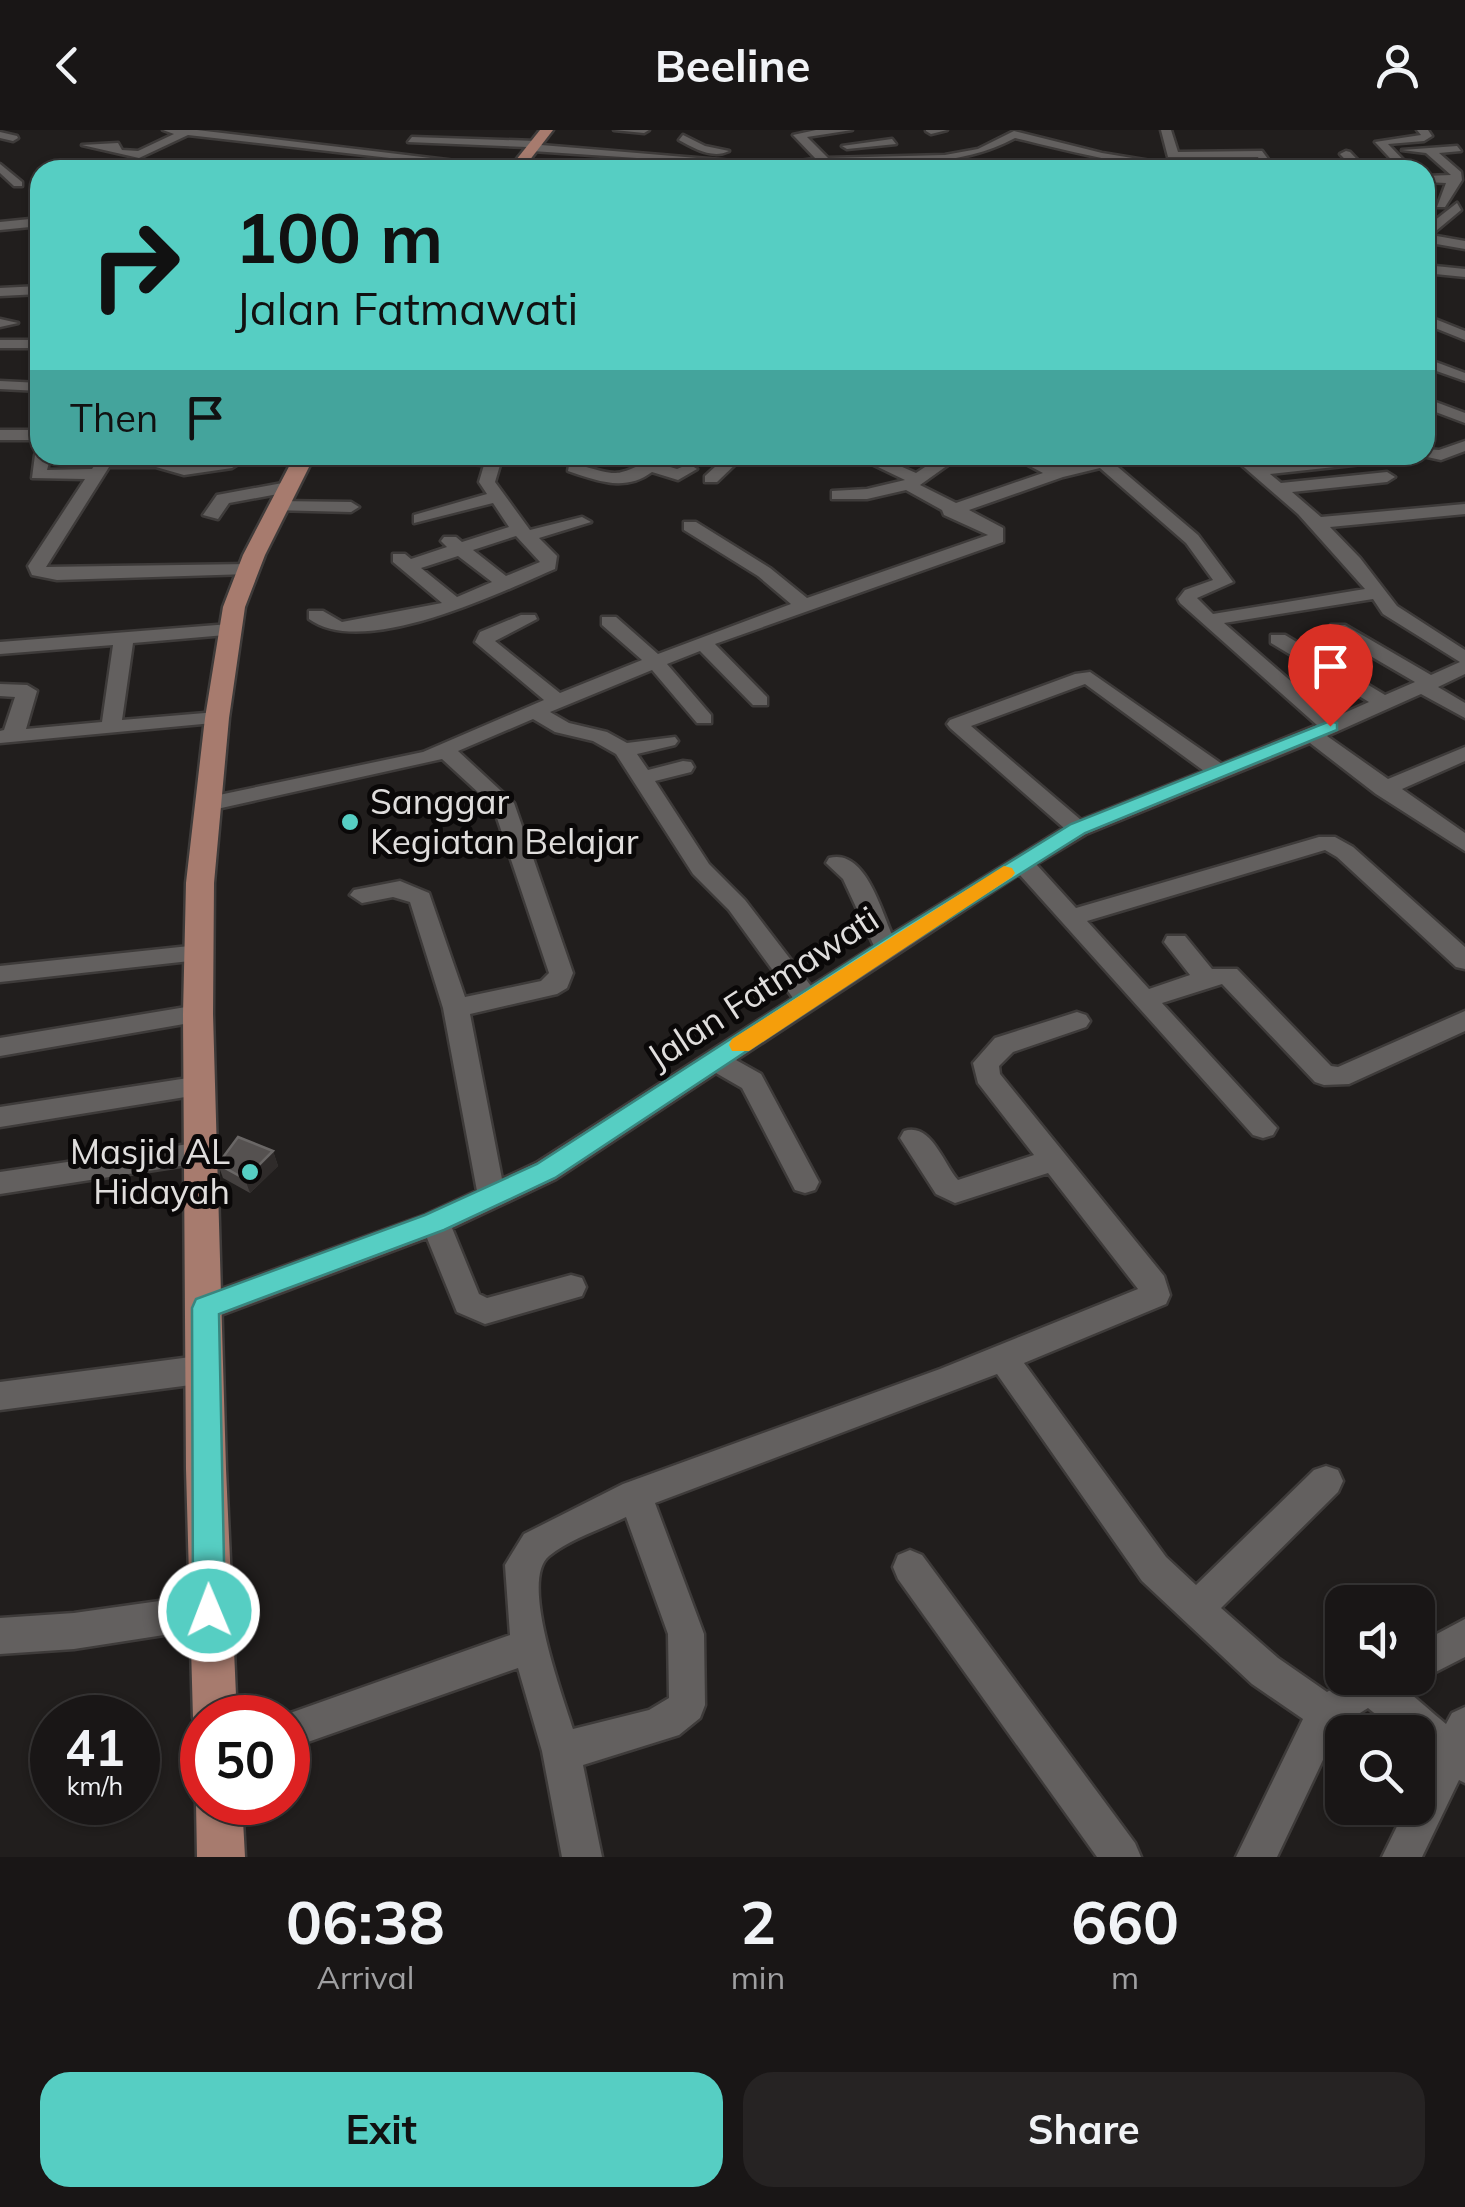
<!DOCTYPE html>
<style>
body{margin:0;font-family:Mulish,sans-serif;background:#262323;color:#f1f3f6;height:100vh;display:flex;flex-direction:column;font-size:38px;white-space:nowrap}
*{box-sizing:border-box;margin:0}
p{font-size:32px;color:#9f9fa1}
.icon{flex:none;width:55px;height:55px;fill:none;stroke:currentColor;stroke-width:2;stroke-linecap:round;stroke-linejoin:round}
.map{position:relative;height:1727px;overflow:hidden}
.side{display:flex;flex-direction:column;background:#191616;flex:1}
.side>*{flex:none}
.top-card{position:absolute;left:30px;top:30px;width:1405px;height:305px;border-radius:30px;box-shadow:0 2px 8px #0004,0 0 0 2px #373535;background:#56cec3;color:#111;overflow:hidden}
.buttons{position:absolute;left:1325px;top:1455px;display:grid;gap:20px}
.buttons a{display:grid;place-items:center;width:110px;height:110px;border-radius:20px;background:#191616;box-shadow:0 2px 8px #0004,0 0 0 2px #373535;font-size:50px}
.speed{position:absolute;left:30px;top:1565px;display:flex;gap:20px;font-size:50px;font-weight:700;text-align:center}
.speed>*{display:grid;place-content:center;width:130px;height:130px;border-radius:50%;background:#191616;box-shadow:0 2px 8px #0004,0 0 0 2px #373535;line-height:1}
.speed small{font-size:25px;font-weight:400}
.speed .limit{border:15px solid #d22;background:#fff;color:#111}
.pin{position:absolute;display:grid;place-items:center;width:85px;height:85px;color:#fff;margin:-102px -42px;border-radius:50% 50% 50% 0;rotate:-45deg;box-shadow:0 0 10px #0007}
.pin .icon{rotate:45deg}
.me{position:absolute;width:110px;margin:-55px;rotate:359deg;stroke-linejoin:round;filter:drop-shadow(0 0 8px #0008)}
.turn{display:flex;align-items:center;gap:35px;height:210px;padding:0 40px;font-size:45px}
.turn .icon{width:130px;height:130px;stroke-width:2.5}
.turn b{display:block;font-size:70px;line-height:85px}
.then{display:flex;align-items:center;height:95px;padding:0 40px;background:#0003;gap:20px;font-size:38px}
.eta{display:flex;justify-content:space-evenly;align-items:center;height:170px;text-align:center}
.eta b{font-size:60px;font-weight:700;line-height:70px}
.action{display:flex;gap:20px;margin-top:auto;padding:20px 40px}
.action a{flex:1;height:115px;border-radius:30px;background:#56cec3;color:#111;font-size:40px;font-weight:700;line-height:115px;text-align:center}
.action a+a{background:#262323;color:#f1f3f6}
header{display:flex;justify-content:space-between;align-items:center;height:130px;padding:0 40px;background:#191616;font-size:45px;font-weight:700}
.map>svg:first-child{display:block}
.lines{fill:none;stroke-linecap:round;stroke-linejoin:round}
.minor-casing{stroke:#3e3b3a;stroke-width:5}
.major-casing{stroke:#3e3b3a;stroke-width:5}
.minor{fill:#63605f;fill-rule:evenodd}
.major{fill:#a77b6e;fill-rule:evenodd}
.wall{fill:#44403f}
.shaded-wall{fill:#2f2b2a}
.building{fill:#555150;stroke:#6a6766;stroke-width:2.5}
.route{fill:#56cec3;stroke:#38867f;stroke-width:2.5}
.slow{fill:#f59e0b}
.poi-dot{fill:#56cec3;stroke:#0a0808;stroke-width:4}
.labels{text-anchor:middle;stroke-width:10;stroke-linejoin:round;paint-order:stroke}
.poi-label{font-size:35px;fill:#e0dedd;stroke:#0a0808;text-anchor:start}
.street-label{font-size:35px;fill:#e0dedd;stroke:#0a0808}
</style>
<header><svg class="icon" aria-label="back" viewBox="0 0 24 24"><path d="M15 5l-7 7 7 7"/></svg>Beeline<svg class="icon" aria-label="person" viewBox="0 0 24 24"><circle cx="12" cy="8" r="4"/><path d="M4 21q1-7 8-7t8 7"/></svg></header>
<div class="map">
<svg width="1465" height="1727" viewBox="0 0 1465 1727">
<rect width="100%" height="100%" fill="#211e1d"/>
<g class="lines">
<defs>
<g id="minor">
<polygon points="163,0 197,0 531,40 495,40 188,5 139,28 82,15 118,13 122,20 138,21 174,4"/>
<polygon points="614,0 649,0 644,3"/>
<path d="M816,0H852L807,7L828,28L945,25L978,19L1014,1L1102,23L1205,40C1140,40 1078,23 1015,8C959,38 897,33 834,34L830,39L822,35L723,40L816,29L793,5Z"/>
<polygon points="947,0 931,4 926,1 926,0"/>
<polygon points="1161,0 1171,0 1178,22 1262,21 1276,40 1264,40 1258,27 1168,27"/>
<polygon points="1417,0 1428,0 1432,6 1424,11 1388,14 1413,40 1401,40 1375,12 1421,5"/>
<polygon points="0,2 17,6 18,8 13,11 0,8"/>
<path d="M683,5L705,16L729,21C713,29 695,19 679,10Z"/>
<polygon points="412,7 536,11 541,15 733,31 727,34 532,21 527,17 408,12"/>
<polygon points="892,9 896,14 847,19 842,16"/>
<polygon points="1457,16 1461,21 1439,23 1461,42 1462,50 1445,77 1437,77 1446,53 1425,52 1425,46 1451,45 1426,23 1402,20"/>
<polygon points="1346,21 1350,22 1367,40 1355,40 1340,24"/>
<polygon points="0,34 22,52 22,56 14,56 0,43"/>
<polygon points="1457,73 1461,80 1431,105 1465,111 1465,119 1425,112 1425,98"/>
<polygon points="40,88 40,96 0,100 0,92"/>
<polygon points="1425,135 1465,139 1465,147 1425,143"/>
<polygon points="40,156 40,164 0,166 0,158"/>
<polygon points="1425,185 1465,201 1465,210 1425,194"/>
<polygon points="0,189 18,193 0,197"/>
<rect x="0" y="210" width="40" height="8"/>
<polygon points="1425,228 1465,243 1465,251 1425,237"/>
<polygon points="0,251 40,253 40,261 0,259"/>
<polygon points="1425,268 1465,283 1465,293 1425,278"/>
<rect x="0" y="300" width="40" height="10"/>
<polygon points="1465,311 1465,321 1441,330 1418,325 1425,325 1425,319 1439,320"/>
<path d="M40,321V325H51L47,340L92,339L101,325H176L170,332C192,340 222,321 240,333L232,338L184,345L156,337H109L46,437L249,434L258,439L249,444L57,450L32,445L28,436L85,349L32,348L35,325Z"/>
<path d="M393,325H503L495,352L530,400L582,387L591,392L539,408L557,426L555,439C499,463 364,529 309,489V481H323L342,492L442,473L393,432V424H405L411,429L447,417L441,411L444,407H456L462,412L509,397L493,373L414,393V385L487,364L479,352L484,335L401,330ZM516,406L540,432L506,446L473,420ZM458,426L492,452L457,467L421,438Z"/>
<path d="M571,325H587L583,336C620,347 616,345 650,331L677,339L689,334L697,339L678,350L652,342C625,362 598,351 568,341Z"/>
<polygon points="728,325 745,325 717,352 705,352 705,346"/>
<path d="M853,325H875L916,343L943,325H962L920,355L956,373L1043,343L1009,325C1030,325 1051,338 1064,337C1081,335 1095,326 1112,332L1198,405L1233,452L1197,468L1213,484L1365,459L1298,384L1230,325H1248L1260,335L1354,325H1407L1399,330L1270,344L1281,353L1387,342L1395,347L1387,352L1292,362L1321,387L1465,374V384L1330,397L1360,428L1397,476L1465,520V544L1438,557L1465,573V588L1421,564L1327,606L1388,649L1465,617V631L1402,659L1465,703V721L1376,664L1310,613L1086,704L1036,734L1076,778L1319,707H1335L1353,717L1465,817V839L1456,837L1337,727L1325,720L1087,791L1149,859L1190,845L1164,812L1167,806H1185L1212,839H1237L1331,936L1338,937L1465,881V901L1349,954L1324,955L1315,952L1222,854L1162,873L1277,998L1273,1005L1263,1008L1253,1005L1019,744L736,930L761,944L819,1052L815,1060L805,1063L795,1060L742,958L716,943L556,1049L452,1098L479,1164L487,1168L571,1145L582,1148L586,1157L582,1166L485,1194L457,1182L427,1108L205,1191L194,1187L190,1178L194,1169L425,1085L477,1061L443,878L410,772L393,767L362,773L350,765L354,760L400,751L429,763L465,867L541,851L549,843L493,676L442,629L208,681L197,674L200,669L423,622L544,570L475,512L480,502L521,485H535L537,489L495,511L560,563L642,530L602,495V487H616L658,524L791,474L758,446L684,400V392H696L770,438L807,468L988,405L944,385L942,380L906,360L867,369H832V361L867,359L905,350ZM1100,338L1186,413L1213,450L1185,460L1178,469L1180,473L1317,595L1222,634L1090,542L1075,544L950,590L947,594L950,598L1064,698L892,804C881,780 865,718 829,728L826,733L843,749L874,816L811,856L745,770L709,734L655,651L691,642L694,637L691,632L683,631L648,640L637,624L675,615L678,611L675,607L627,613L607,602L569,593L550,582L652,540L697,593H711V585L667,534L700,521L753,575H767V567L715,514L1003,412V398L969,380L1063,347ZM1373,469L1383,484L1460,532L1431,545L1345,495H1331V503L1415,552L1385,565L1285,505H1271V513L1369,572L1333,588L1224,493ZM1085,554L1204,641L1081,690L971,596ZM533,589L555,602L593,611L616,624L693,744L729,780L793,868L536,1033L502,1049L470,884L557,864L567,858L573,843L514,673L458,621Z"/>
<polygon points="288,352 294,353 294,361 229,373 218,389 203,385 217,365"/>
<polygon points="278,371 351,372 359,377 351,382 272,380 270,376"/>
<polygon points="230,494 239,500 237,504 133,513 122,590 217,582 224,584 224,592 0,613 0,601 4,600 15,567 0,566 0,554 27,555 37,561 26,599 102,592 113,515 0,524 0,512"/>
<polygon points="199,815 208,817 211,823 208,829 0,852 0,836"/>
<polygon points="198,875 207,878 211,884 207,890 0,926 0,908"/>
<path d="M1077,882L1086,885L1090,891L1086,897L1013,922L999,936L1000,944L1164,1146L1170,1165L1166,1174L1024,1233L1166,1427L1196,1455L1314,1340L1326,1336L1338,1340L1343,1351L1338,1362L1221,1478L1278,1528L1327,1562C1383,1527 1403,1559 1446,1594L1452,1583L1465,1577V1653L1459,1650L1422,1727H1382L1406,1678H1418V1653L1429,1629L1418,1619V1602H1398L1368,1578L1339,1596L1277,1727H1236L1303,1589L1252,1554L1142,1451L997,1244L655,1373L704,1504L705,1575L700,1588L679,1605L583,1635L602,1727H562L542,1621L518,1538L288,1619V1588H276L510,1505L505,1435L524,1404L623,1354L940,1239L1138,1159L1048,1043L955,1073L936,1064L900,1008L904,1001C931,992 943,1033 958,1050L1034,1025L978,953L973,933L995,908ZM626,1387L668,1504L669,1568L649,1580L573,1599C563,1566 519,1450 549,1426C570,1409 602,1399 626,1387Z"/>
<polygon points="201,946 210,949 214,956 210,963 0,997 0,977"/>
<polygon points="202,1012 212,1015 216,1023 212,1031 0,1064 0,1042"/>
<polygon points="206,1225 217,1229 222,1239 217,1249 206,1253 0,1280 0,1252"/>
<polygon points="910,1420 922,1425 1135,1713 1141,1727 1097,1727 898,1449 893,1437 898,1425"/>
<polygon points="209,1464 221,1469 227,1481 221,1493 209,1498 74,1519 0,1524 0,1488 74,1483"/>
<polygon points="1465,1489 1465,1527 1418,1551 1409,1548 1418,1548 1418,1514"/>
</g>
<g id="major">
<polygon points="540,0 553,0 522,40 508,40"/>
<polygon points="295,325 315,325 265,425 245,477 229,588 214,753 213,884 226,1339 237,1588 202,1588 202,1605 193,1588 186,1339 183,884 186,753 205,588 223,477 243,425"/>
<polygon points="202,1656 202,1672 242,1672 245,1727 197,1727 196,1672"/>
</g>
</defs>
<use href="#minor" class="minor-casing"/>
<use href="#major" class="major-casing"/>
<use href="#minor" class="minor"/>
<use href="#major" class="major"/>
</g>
<polygon class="wall" points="273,1021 278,1036 250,1063 223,1048 218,1034"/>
<polygon class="shaded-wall" points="273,1021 278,1036 250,1063 245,1049"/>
<polygon class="building" points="238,1007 273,1021 245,1049 218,1034"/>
<polygon class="route" points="1330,591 1337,593 1337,600 1085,703 907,815 555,1048 444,1100 219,1184 225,1481 220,1492 209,1497 197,1492 193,1481 192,1178 196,1169 425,1085 537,1034 891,805 1071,694"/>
<polygon class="slow" points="1004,736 1012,738 1015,743 1012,747 749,921 732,921 729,915 732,909"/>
<g class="poi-dot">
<circle cx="350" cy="692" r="10"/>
<circle cx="250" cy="1042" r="10"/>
</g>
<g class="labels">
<g class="poi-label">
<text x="370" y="684">Sanggar<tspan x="370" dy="40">Kegiatan Belajar</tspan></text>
<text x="230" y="1034" text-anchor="end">Masjid AL<tspan x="230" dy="40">Hidayah</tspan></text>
</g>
<g class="street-label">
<text transform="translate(763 858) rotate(-33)" y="12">Jalan Fatmawati</text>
</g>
</g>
</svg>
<div class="buttons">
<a><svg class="icon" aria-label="sound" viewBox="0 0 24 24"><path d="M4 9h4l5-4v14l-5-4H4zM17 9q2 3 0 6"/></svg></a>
<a><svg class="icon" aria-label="search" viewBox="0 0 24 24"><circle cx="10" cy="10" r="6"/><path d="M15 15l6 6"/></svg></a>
</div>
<div class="speed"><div>41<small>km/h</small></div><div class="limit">50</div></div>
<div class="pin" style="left:1330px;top:596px;background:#d93025"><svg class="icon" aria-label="arrive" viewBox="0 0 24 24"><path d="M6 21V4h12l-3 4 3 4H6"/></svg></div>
<svg class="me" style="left:209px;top:1481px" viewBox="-20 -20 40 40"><circle r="17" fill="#56cec3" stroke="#fff" stroke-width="3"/><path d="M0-11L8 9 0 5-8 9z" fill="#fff"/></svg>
<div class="top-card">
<div class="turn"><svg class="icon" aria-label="right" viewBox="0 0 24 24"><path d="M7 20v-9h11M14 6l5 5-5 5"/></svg><div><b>100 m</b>Jalan Fatmawati</div></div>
<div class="then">Then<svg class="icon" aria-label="arrive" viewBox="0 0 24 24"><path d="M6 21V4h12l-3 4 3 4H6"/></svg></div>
</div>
</div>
<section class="side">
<div class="eta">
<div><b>06:38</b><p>Arrival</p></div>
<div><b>2</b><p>min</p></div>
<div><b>660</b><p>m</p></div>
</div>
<div class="action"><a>Exit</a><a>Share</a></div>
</section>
